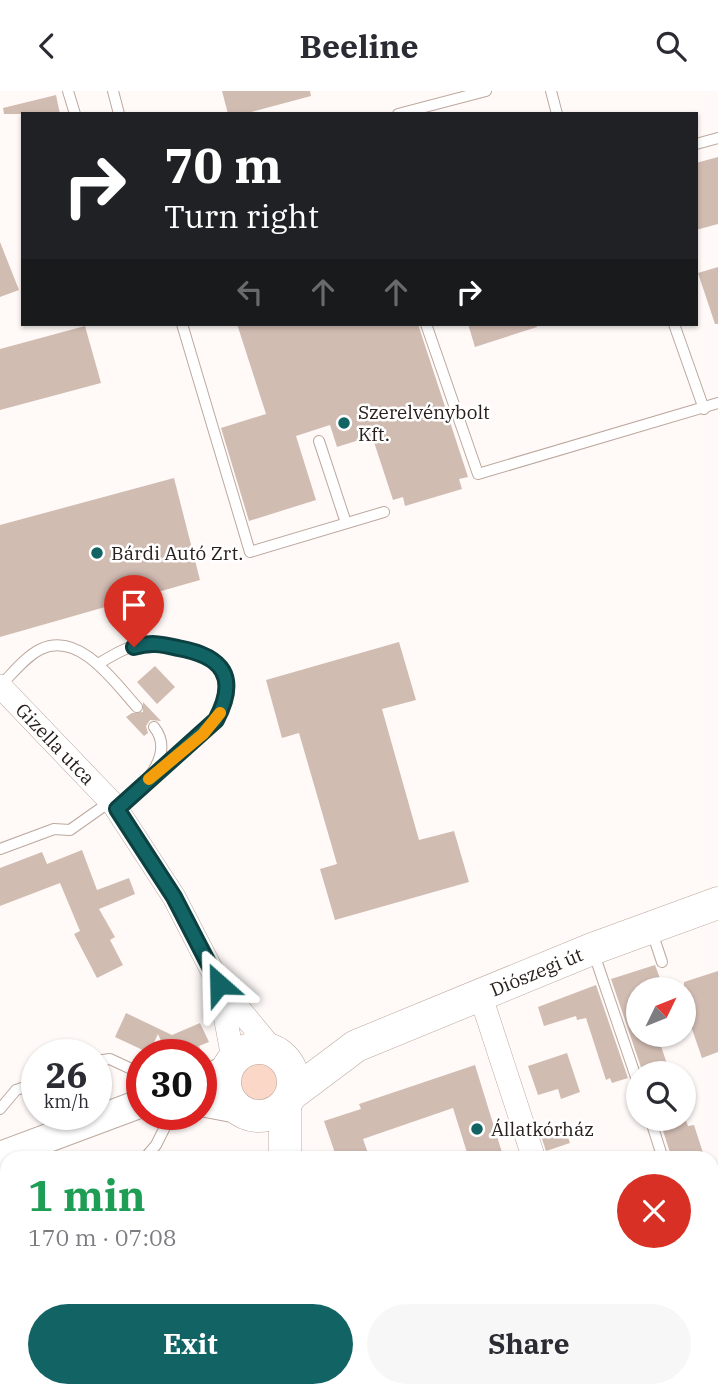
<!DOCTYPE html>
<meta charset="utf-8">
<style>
body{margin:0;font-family:"IBM Plex Serif",serif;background:#f7f7f7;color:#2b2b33;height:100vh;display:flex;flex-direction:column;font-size:26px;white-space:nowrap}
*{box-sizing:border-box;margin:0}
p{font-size:23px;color:#7c7c81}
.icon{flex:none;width:38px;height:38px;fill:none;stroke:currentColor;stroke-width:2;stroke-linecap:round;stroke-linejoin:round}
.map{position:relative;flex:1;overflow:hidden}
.sheet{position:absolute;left:0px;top:1060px;width:719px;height:247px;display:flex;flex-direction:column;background:#fff;border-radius:21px 21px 0 0;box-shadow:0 2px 5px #0004}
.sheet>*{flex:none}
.guide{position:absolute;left:21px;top:21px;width:677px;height:214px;border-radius:0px;box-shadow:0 2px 5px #0004;background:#202124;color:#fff;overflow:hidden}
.needle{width:46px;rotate:47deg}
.buttons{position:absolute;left:626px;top:886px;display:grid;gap:14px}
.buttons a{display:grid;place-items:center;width:70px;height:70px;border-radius:50%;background:#fff;box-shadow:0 2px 5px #0004;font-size:35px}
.speed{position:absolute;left:21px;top:948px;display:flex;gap:14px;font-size:35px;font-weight:700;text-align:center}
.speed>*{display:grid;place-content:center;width:91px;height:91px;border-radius:50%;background:#fff;box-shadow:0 2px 5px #0004;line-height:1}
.speed small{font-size:18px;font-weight:400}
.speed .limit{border:10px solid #d22;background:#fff;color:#111}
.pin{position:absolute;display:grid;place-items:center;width:60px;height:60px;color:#fff;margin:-72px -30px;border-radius:50% 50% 50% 0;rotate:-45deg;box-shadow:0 0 7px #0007}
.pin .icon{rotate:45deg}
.me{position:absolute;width:77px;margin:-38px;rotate:335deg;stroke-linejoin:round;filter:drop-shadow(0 0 5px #0008)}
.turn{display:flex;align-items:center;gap:24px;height:147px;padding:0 28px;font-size:32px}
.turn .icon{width:91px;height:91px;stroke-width:2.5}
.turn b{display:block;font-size:49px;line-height:60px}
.lanes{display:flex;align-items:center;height:66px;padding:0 28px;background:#0003;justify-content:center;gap:35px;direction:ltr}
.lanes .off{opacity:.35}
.round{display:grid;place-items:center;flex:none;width:74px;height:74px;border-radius:37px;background:#f7f7f7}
.headline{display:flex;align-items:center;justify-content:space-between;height:119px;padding:0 28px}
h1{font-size:42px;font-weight:800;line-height:52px;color:#1e9e55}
.primary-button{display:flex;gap:14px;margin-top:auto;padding:14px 28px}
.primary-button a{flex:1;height:80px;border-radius:42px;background:#126364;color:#fff;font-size:28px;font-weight:800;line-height:80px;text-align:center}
.primary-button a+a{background:#f7f7f7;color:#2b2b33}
header{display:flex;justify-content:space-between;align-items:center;height:91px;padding:0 28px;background:#fff;font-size:32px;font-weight:800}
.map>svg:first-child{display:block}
.green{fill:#fad7c7}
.building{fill:#d1bcb2}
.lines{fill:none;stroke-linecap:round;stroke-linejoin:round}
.service-casing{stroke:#bda89e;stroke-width:12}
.minor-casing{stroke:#bda89e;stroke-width:24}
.tertiary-casing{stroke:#bda89e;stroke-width:30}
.secondary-casing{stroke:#bda89e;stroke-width:33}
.service{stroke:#fff;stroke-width:10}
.minor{stroke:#fff;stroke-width:23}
.tertiary{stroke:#fff;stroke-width:28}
.secondary{stroke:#fff;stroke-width:32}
.route-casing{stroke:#0c4041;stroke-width:18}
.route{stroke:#126364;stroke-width:12}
.slow{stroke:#f59e0b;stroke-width:12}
.poi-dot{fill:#126364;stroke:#fff;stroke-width:2.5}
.labels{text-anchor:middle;stroke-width:5;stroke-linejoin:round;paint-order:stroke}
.poi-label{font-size:19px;fill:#28201c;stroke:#fff;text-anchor:start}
.street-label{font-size:19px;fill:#28201c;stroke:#fff}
</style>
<header><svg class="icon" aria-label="back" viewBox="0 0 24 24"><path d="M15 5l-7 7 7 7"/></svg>Beeline<svg class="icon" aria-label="search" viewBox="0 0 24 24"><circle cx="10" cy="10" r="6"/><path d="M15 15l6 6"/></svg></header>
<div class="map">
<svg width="718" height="1307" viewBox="0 0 718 1307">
<rect width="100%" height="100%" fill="#fffaf8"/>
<circle class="green" cx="259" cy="991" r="23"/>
<g class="building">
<polygon points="222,0 310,0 311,5 244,23 228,23"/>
<polygon points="56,4 60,23 4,23 3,17"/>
<polygon points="718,66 718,133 696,139 696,72"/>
<polygon points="0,151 19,199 0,206"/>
<polygon points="718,176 718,233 715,233 698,182"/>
<polygon points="237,233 418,233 468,386 459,388 462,398 405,415 403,406 393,409 372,345 337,356 330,334 296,345 316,409 249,430 221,337 266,323"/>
<polygon points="468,233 537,233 537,236 475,256"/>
<polygon points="85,235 101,292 0,319 0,258"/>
<polygon points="174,387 200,489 0,546 0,434"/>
<polygon points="399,551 416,609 382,618 419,749 454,740 469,791 335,829 320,778 337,773 299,642 282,647 266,589"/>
<polygon points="155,575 175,596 157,613 137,591"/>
<polygon points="143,611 161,630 150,629 146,635 148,642 144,645 126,626 132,622 143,621"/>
<polygon points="82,759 97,799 129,787 135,803 99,818 115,846 110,849 123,874 97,887 74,843 80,840 60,792 0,815 0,777 42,761 47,773"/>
<polygon points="655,874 664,898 639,898 639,943 657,943 670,982 652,982 651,979 643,982 611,888"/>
<polygon points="718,880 718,961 702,967 684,915 684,891"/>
<polygon points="596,894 628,987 612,992 610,987 606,989 586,927 577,929 576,925 544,935 538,916"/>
<polygon points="126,922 172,944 200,932 209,951 199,955 201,960 191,964 167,964 158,943 149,962 115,946"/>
<polygon points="567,962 580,1001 561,1008 558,998 538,1004 528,975"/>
<polygon points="475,974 504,1068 469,1068 453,1017 363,1048 370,1068 337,1068 324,1030 361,1018 359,1013"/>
<polygon points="659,1027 685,1027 688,1035 694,1034 705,1068 672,1068"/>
<polygon points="563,1032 570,1052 546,1060 539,1039"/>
</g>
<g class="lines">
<defs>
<g id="service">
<polyline points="68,0 75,23"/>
<polyline points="113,0 119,23"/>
<polyline points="551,0 557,23"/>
<polyline points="398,23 486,0"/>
<polyline points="696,53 718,47"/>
<polyline points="182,233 250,461 384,421"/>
<polyline points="426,233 478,383 718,312"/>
<polyline points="674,233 704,318"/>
<polyline points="319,350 346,432"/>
<path d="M98,573C113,564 129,554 147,552C156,551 166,554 174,556C206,562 239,573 224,614C213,644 175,665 152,685"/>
<path d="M0,595C12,583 26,565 41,558C80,540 115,592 137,616"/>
<path d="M117,718C137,700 178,666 154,636"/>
<polyline points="0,758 54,738 70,739 111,710"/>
<polyline points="652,841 662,871"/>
<polyline points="593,860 639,995"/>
<polyline points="96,970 110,968 142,983"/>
<polyline points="0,1018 16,999 37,992"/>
<polyline points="650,1027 663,1068"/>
<polyline points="144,1068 156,1054 171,1024"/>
<polyline points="0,1081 7,1089"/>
<polyline points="123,1300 125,1307"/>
</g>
<g id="minor">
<path id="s1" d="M0,595L114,714L174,806L219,893L233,967"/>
<polyline points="225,901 272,958"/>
<polyline points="480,903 534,1068"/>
<polyline points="610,1300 612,1307"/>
</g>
<g id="tertiary">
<polyline points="201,990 226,979"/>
<polyline points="201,1011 238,1018"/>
<polyline points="0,1065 142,1012"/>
</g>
<g id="secondary">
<circle cx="259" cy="991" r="34"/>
<path id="s2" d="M292,1003L356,955L592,858L718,812"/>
<polyline points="285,1068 285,1014"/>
<polyline points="350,1300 352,1307"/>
</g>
</defs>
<use href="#service" class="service-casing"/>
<use href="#minor" class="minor-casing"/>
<use href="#tertiary" class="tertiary-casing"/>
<use href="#secondary" class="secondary-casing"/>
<use href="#service" class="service"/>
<use href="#minor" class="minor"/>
<use href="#tertiary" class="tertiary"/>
<use href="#secondary" class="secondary"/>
</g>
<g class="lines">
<defs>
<path id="route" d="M134,556C150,551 161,553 178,557C223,565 239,586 216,629L117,718L174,806L219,893"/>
</defs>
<use href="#route" class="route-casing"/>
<use href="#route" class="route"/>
<polyline class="slow" points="149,688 203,643 220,622"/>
</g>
<g class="poi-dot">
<circle cx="344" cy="332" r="7"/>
<circle cx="97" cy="462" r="7"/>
<circle cx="477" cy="1038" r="7"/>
</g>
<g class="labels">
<g class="poi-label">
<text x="358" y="328">Szerelvénybolt<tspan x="358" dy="22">Kft.</tspan></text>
<text x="111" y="469">Bárdi Autó Zrt.</text>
<text x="491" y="1045">Állatkórház</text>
</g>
<g class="street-label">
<text dy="7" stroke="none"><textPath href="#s1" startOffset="80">Gizella utca</textPath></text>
<text dy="7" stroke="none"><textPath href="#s2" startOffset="275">Diószegi út</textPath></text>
</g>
</g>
</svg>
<div class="buttons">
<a><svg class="needle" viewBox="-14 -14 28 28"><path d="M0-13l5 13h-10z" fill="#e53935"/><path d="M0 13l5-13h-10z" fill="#7c7c81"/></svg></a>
<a><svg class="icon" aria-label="search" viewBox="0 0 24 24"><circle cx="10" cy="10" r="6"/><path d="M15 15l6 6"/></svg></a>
</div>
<div class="speed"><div>26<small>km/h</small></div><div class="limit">30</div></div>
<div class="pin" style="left:134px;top:556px;background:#d93025"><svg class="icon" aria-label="arrive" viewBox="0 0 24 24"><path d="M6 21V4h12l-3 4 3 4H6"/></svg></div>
<svg class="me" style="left:219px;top:893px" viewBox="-20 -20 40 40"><path d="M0-17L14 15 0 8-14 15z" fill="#126364" stroke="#fff" stroke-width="4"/></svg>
<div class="guide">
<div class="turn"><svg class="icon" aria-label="right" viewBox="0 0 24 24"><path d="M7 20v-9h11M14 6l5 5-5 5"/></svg><div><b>70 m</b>Turn right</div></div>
<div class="lanes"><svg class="icon off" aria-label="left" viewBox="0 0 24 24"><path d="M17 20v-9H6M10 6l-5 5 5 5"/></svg><svg class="icon off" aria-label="ahead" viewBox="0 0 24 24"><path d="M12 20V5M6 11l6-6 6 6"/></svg><svg class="icon off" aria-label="ahead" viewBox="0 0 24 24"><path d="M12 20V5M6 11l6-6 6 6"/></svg><svg class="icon" aria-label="right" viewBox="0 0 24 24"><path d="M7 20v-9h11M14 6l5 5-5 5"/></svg></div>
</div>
<section class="sheet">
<div class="headline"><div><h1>1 min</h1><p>170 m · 07:08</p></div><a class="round" style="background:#d93025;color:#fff"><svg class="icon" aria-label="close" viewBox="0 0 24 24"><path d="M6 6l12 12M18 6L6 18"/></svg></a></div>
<div class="primary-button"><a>Exit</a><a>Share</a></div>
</section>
</div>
